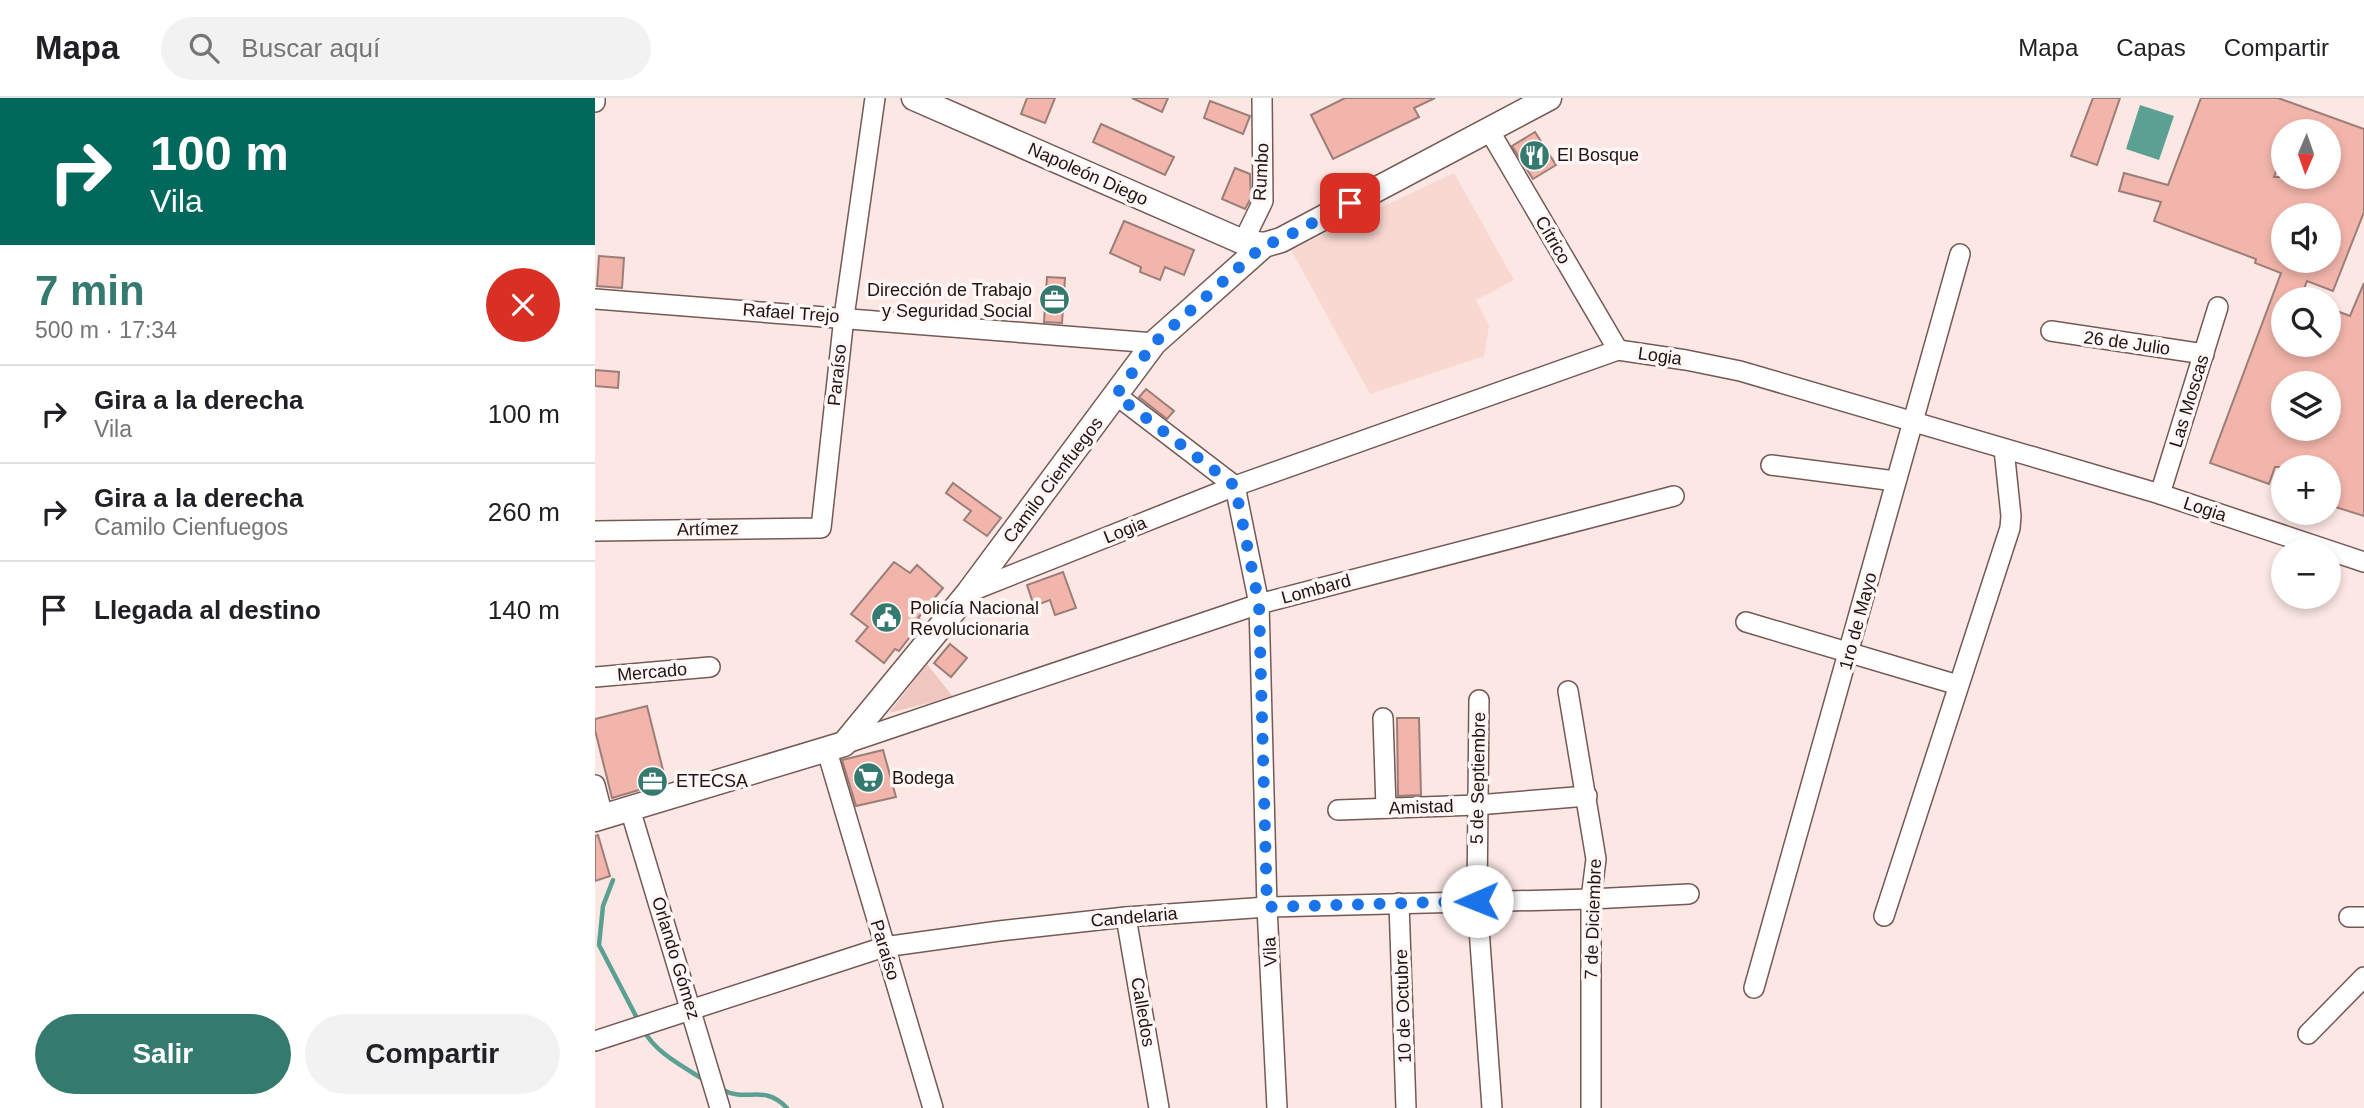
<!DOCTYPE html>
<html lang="es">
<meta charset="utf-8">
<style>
body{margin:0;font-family:Arial,sans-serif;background:#f2f2f2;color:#202124;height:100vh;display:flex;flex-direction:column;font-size:26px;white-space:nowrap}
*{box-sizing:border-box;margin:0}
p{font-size:23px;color:#757577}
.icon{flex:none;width:38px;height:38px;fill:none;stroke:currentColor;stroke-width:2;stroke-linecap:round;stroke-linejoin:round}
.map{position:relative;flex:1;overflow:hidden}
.side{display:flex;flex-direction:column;background:#fff;width:595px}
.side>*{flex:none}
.hud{background:#00695c;color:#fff;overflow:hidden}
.needle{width:46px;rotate:182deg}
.fabs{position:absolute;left:1676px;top:21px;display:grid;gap:14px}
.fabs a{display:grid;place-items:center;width:70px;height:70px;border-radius:50%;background:#fff;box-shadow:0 4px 10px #0003;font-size:35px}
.pin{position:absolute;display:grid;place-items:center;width:60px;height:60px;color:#fff;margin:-30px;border-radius:14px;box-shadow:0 4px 10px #0006}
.me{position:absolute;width:77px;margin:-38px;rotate:269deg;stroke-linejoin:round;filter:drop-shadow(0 0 5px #0008)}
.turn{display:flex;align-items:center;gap:24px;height:147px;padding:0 35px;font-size:32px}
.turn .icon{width:91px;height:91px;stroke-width:2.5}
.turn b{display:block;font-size:49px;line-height:60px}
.round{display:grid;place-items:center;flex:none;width:74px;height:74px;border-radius:37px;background:#f2f2f2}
.summary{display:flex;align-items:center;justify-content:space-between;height:119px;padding:0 35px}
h1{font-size:42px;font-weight:800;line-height:52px;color:#357a6e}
.primary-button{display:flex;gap:14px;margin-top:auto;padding:14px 35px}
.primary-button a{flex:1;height:80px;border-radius:42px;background:#357a6e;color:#fff;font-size:28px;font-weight:800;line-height:80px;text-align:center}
.primary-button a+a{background:#f2f2f2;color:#202124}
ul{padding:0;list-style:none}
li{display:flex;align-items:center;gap:21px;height:98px;padding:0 35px;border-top:2px solid #e0e0e0}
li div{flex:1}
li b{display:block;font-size:26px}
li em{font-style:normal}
header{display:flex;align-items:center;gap:42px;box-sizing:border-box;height:98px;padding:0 35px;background:#fff;border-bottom:2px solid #e0e0e0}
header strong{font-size:33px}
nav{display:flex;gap:38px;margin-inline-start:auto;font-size:24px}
.search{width:490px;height:63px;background:#f2f2f2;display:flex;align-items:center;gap:18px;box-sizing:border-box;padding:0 24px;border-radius:38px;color:#757577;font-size:26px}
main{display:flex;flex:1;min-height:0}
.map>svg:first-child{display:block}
.built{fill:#fad8d2}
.green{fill:#f0c7c0}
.water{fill:#5ba093}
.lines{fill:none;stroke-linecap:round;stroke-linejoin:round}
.stream{stroke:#5ba093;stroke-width:4.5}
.building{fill:#f2b5ab;stroke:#9c7e79;stroke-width:2;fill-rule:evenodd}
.minor-casing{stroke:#755954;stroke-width:22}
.major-casing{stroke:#755954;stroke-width:27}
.minor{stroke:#fff;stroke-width:19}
.major{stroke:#fff;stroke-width:24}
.route{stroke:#1a73e8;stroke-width:12;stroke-dasharray:0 21.6}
.labels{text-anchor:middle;stroke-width:7;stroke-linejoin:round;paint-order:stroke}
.poi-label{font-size:18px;fill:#1f1412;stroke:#fef7f6;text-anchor:start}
.street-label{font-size:18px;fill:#1f1412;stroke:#fef7f6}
</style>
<header>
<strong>Mapa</strong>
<div class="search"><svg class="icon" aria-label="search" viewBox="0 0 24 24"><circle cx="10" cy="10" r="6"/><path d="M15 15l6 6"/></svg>Buscar aquí</div>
<nav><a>Mapa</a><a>Capas</a><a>Compartir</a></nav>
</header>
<main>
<section class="side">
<div class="hud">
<div class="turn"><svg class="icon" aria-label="right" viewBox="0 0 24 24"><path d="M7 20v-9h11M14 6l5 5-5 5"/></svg><div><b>100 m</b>Vila</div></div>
</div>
<div class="summary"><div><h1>7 min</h1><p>500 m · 17:34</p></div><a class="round" style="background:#d93025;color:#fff"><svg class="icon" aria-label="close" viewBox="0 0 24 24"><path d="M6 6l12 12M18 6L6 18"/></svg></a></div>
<ul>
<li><svg class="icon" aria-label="right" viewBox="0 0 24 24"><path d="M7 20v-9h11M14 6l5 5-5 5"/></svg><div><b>Gira a la derecha</b><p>Vila</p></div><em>100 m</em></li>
<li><svg class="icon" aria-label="right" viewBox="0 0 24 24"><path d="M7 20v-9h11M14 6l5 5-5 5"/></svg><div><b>Gira a la derecha</b><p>Camilo Cienfuegos</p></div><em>260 m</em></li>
<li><svg class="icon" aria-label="arrive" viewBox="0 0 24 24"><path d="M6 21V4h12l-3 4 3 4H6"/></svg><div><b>Llegada al destino</b></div><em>140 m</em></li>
</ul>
<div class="primary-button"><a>Salir</a><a>Compartir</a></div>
</section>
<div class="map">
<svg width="1769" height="1010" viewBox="0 0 1769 1010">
<rect width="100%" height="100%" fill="#fbe7e3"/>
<polygon class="built" points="859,75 919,182 881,202 894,228 889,258 775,296 696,152"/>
<polygon class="green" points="332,566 358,599 294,615"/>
<polygon class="water" points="1545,7 1579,18 1564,62 1531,51"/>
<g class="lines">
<g class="stream">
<polyline points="18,782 8,808 4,847 44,924"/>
<path d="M48,931C60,955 89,969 111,983"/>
<path d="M128,992C152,1005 168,985 192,1010"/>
</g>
</g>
<g class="building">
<polygon points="432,0 460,0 450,25 426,16"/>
<polygon points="537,0 573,0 567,14"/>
<polygon points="750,0 840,0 819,10 824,19 738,61 716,17"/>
<polygon points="1498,0 1525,0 1502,67 1476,58"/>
<path d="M1606,0H1683L1769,31V114L1738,193L1712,183L1705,201H1689V247H1734V210L1755,218L1769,185V418L1734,407V369H1680L1674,386L1615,365L1686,175L1660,165L1661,161L1559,123L1566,104L1524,93L1529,75L1573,87ZM1689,33H1734V79H1679L1689,52ZM1689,117H1734V163H1689ZM1689,285H1734V331H1689Z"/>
<polygon points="615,3 655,18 648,36 609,20"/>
<polygon points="506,26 579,59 570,77 498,44"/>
<polygon points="940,34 961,67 938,81 917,48"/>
<polygon points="640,70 655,76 656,100 650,111 627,101"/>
<polygon points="529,123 599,152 589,177 570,169 565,182 545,174 546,169 515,155"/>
<polygon points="4,158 29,160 27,190 2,188"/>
<polygon points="452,179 470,180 467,225 449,224"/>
<polygon points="0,272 24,274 23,290 0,288"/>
<polygon points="551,291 579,313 572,321 544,299"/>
<polygon points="358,385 406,420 392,438 369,422 376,413 351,395"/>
<polygon points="299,464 315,475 322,467 348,490 323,520 327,523 304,553 300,551 289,565 261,543 273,529 256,516"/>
<polygon points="468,474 481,510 460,517 455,502 439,508 432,487"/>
<polygon points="355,546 372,560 356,579 339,565"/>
<polygon points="52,608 71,684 17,700 0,632 0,621"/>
<polygon points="802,620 824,620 826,697 803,698"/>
<polygon points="288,652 301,699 261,708 247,662"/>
<polygon points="3,737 15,778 0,783 0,738"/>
</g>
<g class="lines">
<defs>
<g id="minor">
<polyline points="0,4 0,0"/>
<polyline points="894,32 1023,252"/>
<polyline points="648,144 668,103 667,0"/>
<polyline points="0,201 559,245"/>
<polyline points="1456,233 1609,256"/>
<polyline points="521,297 640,388 664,506 672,809 682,1010"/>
<polyline points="1176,367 1300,383"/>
<polyline points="1565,396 1623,209"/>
<polyline points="0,433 226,430 249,219 280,0"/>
<polyline points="374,494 640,388 1023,252 1091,262 1145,273 1565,396 1769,464"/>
<polyline points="1151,524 1363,587"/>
<polyline points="0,579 115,569"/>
<polyline points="973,593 1001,761 996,801 996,1010"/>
<polyline points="884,602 882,803 897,1010"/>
<polyline points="788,620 791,710"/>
<polyline points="249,646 664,506 1079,398"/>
<polyline points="232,653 338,1010"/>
<polyline points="0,687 8,718"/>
<polyline points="35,711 125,1010"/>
<polyline points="743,712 882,707 992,698"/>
<polyline points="804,805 811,1010"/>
<polyline points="1289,818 1415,430 1416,418 1409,351"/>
<polyline points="531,819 564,1010"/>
<polyline points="1754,819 1769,819"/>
<polyline points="1159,890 1365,156"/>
<polyline points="1713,936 1769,879"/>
<polyline points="0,943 289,849 404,833 531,819 672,809 996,801 1094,796"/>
</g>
<g id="major">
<polyline points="319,0 648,144 669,147"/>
<polyline points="0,721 249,646 374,494 559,245 669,147 686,142 954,0"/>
</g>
</defs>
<use href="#minor" class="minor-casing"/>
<use href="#major" class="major-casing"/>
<use href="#minor" class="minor"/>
<use href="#major" class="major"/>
</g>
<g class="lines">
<polyline class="route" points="755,105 685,142 669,147 559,245 521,297 640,388 664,506 672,809 882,803"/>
</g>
<defs>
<symbol id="restaurant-disc" viewBox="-11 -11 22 22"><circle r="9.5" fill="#357a6e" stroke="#fef7f6"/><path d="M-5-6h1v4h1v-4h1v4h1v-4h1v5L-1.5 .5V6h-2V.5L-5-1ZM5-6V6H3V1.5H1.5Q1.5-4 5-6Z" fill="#fff"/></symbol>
<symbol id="office-disc" viewBox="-11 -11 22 22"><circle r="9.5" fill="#357a6e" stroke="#fef7f6"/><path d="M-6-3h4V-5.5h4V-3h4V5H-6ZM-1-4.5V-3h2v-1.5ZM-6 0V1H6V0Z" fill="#fff"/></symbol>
<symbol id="civic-disc" viewBox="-11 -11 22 22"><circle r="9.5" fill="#357a6e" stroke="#fef7f6"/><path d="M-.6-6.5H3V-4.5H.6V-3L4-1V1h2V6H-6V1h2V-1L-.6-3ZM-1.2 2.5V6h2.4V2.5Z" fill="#fff"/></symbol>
<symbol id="supermarket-disc" viewBox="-11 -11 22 22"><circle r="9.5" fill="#357a6e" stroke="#fef7f6"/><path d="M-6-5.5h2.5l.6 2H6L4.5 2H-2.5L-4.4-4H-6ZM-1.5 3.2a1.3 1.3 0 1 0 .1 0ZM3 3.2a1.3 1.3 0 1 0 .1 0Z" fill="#fff"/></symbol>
</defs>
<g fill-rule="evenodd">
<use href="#restaurant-disc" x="922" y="40" width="35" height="35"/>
<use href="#office-disc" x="442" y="184" width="35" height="35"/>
<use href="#civic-disc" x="274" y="502" width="35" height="35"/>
<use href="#supermarket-disc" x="256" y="662" width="35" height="35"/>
<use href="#office-disc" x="40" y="666" width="35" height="35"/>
</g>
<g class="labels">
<g class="poi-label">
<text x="962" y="63">El Bosque</text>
<text x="437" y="198" text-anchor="end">Dirección de Trabajo<tspan x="437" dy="21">y Seguridad Social</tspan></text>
<text x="315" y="516">Policía Nacional<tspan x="315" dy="21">Revolucionaria</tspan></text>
<text x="297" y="686">Bodega</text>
<text x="81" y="689">ETECSA</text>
</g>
<g class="street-label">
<text transform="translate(666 74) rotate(-87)" y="6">Rumbo</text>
<text transform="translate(493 76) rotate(24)" y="6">Napoleón Diego</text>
<text transform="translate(958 142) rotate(60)" y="6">Cítrico</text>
<text transform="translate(196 215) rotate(4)" y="6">Rafael Trejo</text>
<text transform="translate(1532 245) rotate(8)" y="6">26 de Julio</text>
<text transform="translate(1065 258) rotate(8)" y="6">Logia</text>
<text transform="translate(242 277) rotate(-84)" y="6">Paraíso</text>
<text transform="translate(1594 303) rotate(-73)" y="6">Las Moscas</text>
<text transform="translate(458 382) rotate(-53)" y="6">Camilo Cienfuegos</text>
<text transform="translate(1610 411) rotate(18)" y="6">Logia</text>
<text transform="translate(113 431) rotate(-1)" y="6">Artímez</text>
<text transform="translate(530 432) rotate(-22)" y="6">Logia</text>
<text transform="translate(721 491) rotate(-15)" y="6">Lombard</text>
<text transform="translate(1263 523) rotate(-75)" y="6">1ro de Mayo</text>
<text transform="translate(57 574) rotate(-5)" y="6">Mercado</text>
<text transform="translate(883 680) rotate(-89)" y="6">5 de Septiembre</text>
<text transform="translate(826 709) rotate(-2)" y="6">Amistad</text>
<text transform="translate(539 819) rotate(-5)" y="6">Candelaria</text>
<text transform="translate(998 821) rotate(-88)" y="6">7 de Diciembre</text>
<text transform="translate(290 852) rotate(73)" y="6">Paraíso</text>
<text transform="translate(675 854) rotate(-93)" y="6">Vila</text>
<text transform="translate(81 860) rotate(73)" y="6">Orlando Gómez</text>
<text transform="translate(808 908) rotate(-92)" y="6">10 de Octubre</text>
<text transform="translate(548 914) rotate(80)" y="6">Calledos</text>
</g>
</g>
</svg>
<div class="fabs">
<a><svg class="needle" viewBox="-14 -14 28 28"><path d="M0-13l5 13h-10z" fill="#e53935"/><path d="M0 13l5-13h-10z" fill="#757577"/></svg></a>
<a><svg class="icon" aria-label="sound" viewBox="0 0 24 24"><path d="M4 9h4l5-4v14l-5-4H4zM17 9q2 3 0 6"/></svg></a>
<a><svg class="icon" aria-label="search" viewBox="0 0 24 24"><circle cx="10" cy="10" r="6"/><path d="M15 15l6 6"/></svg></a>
<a><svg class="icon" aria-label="layers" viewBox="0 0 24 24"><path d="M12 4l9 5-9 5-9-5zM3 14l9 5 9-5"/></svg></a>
<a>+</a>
<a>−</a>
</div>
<div class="pin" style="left:755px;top:105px;background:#d93025"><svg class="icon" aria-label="arrive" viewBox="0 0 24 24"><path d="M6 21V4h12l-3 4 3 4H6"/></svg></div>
<svg class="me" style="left:882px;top:803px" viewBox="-20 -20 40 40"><circle r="19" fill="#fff"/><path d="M0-13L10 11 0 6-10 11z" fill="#1a73e8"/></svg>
</div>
</main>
